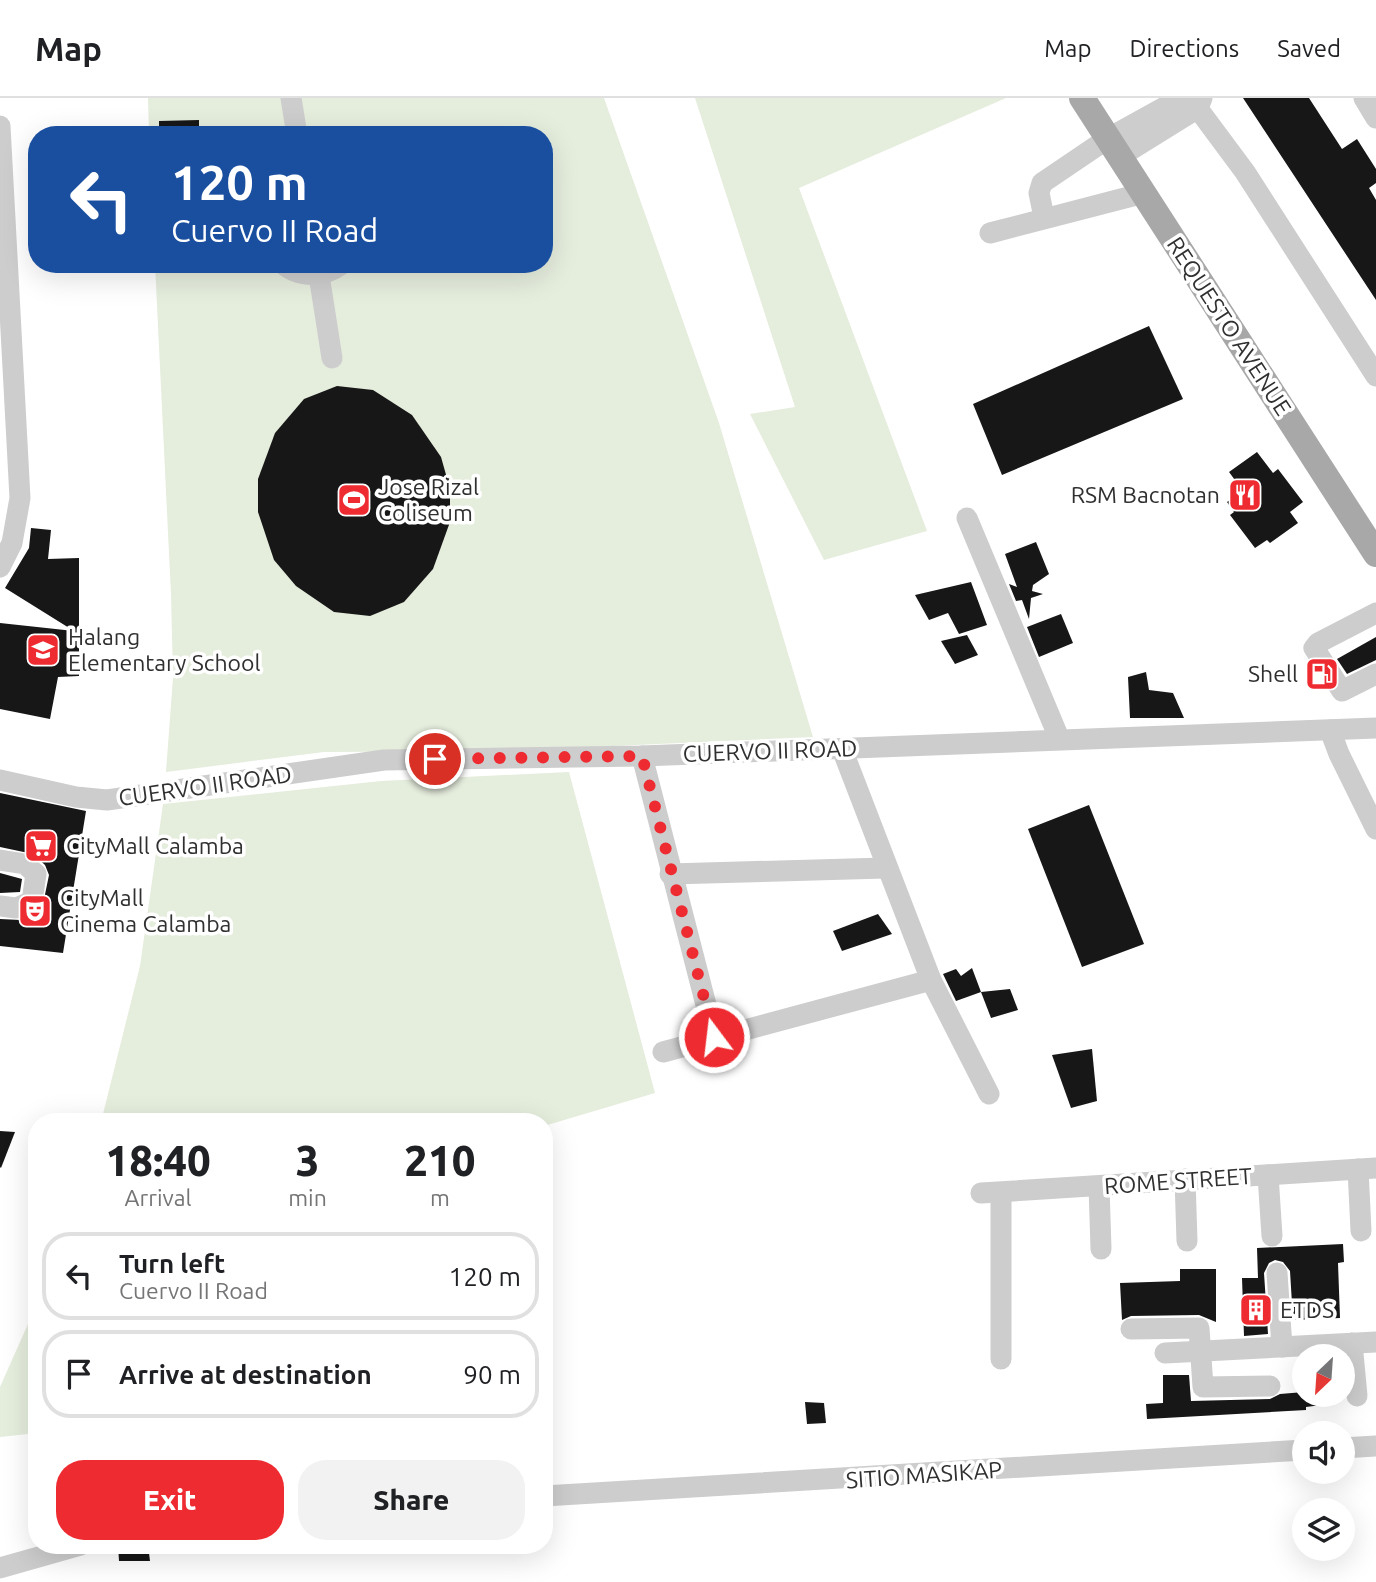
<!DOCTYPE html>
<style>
body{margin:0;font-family:Ubuntu,sans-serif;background:#f2f2f2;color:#202124;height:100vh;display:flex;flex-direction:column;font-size:26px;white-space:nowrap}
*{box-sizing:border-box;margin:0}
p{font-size:23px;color:#757577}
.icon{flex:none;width:38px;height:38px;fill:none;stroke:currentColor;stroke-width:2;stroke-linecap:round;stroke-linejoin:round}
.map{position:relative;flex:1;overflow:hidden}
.details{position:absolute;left:28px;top:1015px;width:525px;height:441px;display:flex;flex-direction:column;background:#fff;border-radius:28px;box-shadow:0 7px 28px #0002}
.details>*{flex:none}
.top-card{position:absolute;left:28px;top:28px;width:525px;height:147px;border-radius:28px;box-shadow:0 7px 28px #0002;background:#1a4fa0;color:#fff;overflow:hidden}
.needle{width:46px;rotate:205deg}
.tools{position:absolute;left:1292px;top:1246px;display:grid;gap:14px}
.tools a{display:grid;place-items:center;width:63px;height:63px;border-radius:50%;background:#fff;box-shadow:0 7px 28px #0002;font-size:35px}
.pin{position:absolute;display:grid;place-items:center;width:60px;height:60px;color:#fff;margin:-30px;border:4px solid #fff;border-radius:50%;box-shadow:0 2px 7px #0007}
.me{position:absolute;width:77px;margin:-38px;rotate:345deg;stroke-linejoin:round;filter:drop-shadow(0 0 5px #0008)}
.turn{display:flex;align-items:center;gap:24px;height:147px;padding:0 28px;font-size:32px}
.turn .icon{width:91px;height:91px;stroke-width:2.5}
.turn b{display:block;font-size:49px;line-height:60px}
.eta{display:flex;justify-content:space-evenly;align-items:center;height:119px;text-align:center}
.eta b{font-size:42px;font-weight:800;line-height:49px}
.button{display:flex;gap:14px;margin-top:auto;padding:14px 28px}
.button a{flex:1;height:80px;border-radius:28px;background:#ee2b30;color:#fff;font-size:28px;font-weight:800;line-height:80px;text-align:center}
.button a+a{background:#f2f2f2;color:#202124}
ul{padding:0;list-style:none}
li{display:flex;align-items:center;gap:21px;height:88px;margin:0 14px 10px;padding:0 14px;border:4px solid #e0e0e0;border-radius:28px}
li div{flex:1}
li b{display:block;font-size:26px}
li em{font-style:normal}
header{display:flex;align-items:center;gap:42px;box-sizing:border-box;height:98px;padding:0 35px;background:#fff;border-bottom:2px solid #e0e0e0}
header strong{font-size:33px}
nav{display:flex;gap:38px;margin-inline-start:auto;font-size:24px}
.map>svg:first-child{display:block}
.green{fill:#e5eddd}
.building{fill:#171717}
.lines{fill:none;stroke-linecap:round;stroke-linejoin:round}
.minor{stroke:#cdcdcd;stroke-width:21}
.major{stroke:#a8a8a8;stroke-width:26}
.route{stroke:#ee2b30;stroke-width:12;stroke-dasharray:0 21.6}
.labels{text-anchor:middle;stroke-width:7;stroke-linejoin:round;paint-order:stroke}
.street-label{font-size:23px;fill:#303030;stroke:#fff}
.poi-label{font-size:23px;fill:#303030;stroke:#fff;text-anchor:start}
</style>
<header>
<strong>Map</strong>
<nav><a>Map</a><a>Directions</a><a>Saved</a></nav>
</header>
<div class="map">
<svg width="1376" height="1484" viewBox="0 0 1376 1484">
<rect width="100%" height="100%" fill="#fff"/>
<g class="green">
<polygon points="148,0 604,0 719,325 813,639 501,653 324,654 166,674 173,580 171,496 155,166 544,166 544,37 149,37"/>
<polygon points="695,0 1006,0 799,90 927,433 824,462 750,316 795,309"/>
<polygon points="569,674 655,995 544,1028 544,1024 101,1024 140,868 163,706 381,683"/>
<polygon points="37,1223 37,1335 0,1339 0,1289 28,1226"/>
</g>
<g class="building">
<polygon points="1243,0 1309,0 1342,51 1357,41 1376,71 1376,85 1369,90 1376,102 1376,202"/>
<polygon points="199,22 199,37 159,37 159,23"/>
<polygon points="1149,228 1183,301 1002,377 973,306"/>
<polygon points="337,288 373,292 412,317 441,359 450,391 450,424 433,471 404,504 370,518 334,514 296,488 274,462 258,414 258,381 275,335 304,301"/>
<polygon points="1257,354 1273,375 1278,371 1303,404 1290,414 1298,425 1270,445 1267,442 1255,450 1230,417 1234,414 1227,404 1243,393 1229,374"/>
<polygon points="31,430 51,432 48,461 79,460 79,578 58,579 50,621 0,611 0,525 74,533 5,490 29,450"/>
<polygon points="1036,444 1049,476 1033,487 1032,493 1043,496 1031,500 1029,521 1022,502 1016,503 1009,486 1017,489 1005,456"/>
<polygon points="971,484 987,527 959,536 948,515 929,522 915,497"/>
<polygon points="1061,516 1073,545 1039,559 1027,529"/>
<polygon points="967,537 978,557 955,566 941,543"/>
<polygon points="1376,539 1376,562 1347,576 1337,561"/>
<polygon points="1146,574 1149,592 1173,595 1184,620 1130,620 1128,579"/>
<polygon points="0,695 86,713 63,855 0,848 0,821 21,822 42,811 49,777 45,767 33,756 0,749"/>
<polygon points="1089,707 1144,846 1082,869 1028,731"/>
<polygon points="0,775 22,781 20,794 0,795"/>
<polygon points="878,816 892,836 842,853 833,833"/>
<polygon points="972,870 981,894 956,903 943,876 956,871 961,878"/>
<polygon points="1010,891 1018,912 991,920 981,894"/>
<polygon points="1092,951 1097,1003 1071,1010 1052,957"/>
<polygon points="0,1033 15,1034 1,1070 0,1069"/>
<polygon points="1343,1146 1344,1164 1338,1165 1340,1220 1293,1222 1290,1173 1283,1164 1275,1162 1269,1165 1264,1175 1268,1236 1244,1238 1242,1180 1258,1180 1257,1150"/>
<polygon points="1180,1171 1216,1171 1216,1224 1199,1217 1131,1218 1122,1222 1120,1185 1180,1183"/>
<polygon points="1163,1277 1189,1277 1191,1303 1270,1301 1280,1296 1304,1294 1336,1297 1337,1305 1306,1309 1306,1312 1147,1321 1146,1306 1163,1305"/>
<polygon points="805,1304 824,1305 826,1325 807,1326"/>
<polygon points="118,1447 148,1447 150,1463 119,1463"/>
</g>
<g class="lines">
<g class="minor">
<polyline points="291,0 297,37"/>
<polyline points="1190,0 1245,74 1376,278"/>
<polyline points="1364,0 1376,20"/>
<polyline points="0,28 20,400 12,445 0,469"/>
<polyline points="1119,59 1198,10 1202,0"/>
<polyline points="1044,119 1039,95 1042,85 1107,41 1181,0"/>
<polyline points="990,135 1144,95"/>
<path d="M283,166C300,181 325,179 342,166"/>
<polyline points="319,177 332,260"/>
<polyline points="967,420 1059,640"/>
<polyline points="1376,515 1318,545 1314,550 1342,593 1376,576"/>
<polyline points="1330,632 1339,656 1376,731"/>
<polyline points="842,651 931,882 989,996"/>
<polyline points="642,658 714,938"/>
<polyline points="0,682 76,699 107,702 384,662 642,658 1376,630"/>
<polyline points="0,762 25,766 36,776 32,803 16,810 0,808"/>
<polyline points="670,776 885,770"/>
<polyline points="663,954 931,882"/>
<polyline points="1358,1071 1361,1133"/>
<polyline points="1268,1077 1272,1138"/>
<polyline points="1185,1081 1187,1143"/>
<polyline points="1099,1088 1101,1151"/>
<polyline points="981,1095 1376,1070"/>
<polyline points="1277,1175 1282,1249"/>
<polyline points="1131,1231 1199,1230 1203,1289 1270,1288"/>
<polyline points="1352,1245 1357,1298"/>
<polyline points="1165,1255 1376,1244"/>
<polyline points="1001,1261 1001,1095"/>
<polyline points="1342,1350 1376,1348"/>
<polyline points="544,1398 1304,1352"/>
<polyline points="0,1470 81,1447"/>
</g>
<polyline class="major" points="1082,0 1376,456"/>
</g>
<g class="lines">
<polyline class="route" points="435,661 642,658 714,939"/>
</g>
<defs>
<symbol id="restaurant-square" viewBox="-11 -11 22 22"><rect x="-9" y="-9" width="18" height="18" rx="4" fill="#ee2b30" stroke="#fff"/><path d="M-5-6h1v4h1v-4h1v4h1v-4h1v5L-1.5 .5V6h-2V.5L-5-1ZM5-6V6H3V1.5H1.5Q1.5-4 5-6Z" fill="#fff"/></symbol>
<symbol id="stadium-square" viewBox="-11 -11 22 22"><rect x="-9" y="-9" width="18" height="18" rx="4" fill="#ee2b30" stroke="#fff"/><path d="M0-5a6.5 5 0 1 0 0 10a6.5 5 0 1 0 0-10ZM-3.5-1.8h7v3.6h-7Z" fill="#fff"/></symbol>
<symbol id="school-square" viewBox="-11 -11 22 22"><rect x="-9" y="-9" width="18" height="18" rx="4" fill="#ee2b30" stroke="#fff"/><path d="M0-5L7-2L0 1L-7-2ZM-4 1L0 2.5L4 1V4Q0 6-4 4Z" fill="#fff"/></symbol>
<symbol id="fuel-square" viewBox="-11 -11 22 22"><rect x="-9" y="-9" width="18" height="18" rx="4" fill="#ee2b30" stroke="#fff"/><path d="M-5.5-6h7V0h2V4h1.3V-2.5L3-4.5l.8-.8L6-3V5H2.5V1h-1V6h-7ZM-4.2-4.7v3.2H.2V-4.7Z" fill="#fff"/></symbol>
<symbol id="supermarket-square" viewBox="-11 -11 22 22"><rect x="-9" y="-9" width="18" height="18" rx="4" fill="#ee2b30" stroke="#fff"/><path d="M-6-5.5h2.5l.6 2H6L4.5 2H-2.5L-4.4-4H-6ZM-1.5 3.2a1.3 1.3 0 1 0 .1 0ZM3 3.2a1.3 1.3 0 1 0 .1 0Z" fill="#fff"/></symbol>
<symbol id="theatre-square" viewBox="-11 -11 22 22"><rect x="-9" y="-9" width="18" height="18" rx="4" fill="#ee2b30" stroke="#fff"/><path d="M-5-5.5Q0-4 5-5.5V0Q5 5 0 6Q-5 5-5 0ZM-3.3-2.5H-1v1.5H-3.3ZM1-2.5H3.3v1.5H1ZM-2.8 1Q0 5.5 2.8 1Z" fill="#fff"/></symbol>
<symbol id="building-square" viewBox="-11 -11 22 22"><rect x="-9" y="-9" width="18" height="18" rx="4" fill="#ee2b30" stroke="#fff"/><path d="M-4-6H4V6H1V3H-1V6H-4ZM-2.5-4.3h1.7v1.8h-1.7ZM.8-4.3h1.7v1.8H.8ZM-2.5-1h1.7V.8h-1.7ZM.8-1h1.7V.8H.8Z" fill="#fff"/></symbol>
</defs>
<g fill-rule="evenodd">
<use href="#restaurant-square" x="1226" y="378" width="38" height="38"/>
<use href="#stadium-square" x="335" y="383" width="38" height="38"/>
<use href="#school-square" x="24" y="533" width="38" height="38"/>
<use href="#fuel-square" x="1303" y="557" width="38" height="38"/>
<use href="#supermarket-square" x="22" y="729" width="38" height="38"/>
<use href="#theatre-square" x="16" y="794" width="38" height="38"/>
<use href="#building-square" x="1237" y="1193" width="38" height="38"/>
</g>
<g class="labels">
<g class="street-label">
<text transform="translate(1229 228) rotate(57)" y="8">REQUESTO AVENUE</text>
<text transform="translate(770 653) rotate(-2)" y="8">CUERVO II ROAD</text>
<text transform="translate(205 688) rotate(-8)" y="8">CUERVO II ROAD</text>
<text transform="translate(1178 1083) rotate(-4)" y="8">ROME STREET</text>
<text transform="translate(924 1377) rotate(-4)" y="8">SITIO MASIKAP</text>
</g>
<g class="poi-label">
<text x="378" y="397">Jose Rizal<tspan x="378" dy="26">Coliseum</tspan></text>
<text x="1220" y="405" text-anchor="end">RSM Bacnotan</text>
<text x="68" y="547">Halang<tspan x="68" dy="26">Elementary School</tspan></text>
<text x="1298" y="584" text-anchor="end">Shell</text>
<text x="66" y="756">CityMall Calamba</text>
<text x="60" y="808">CityMall<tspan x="60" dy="26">Cinema Calamba</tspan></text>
<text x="1280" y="1220">ETDS</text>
</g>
</g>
</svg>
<div class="tools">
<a><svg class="needle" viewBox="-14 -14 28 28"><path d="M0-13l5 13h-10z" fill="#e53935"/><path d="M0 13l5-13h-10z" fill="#757577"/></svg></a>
<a><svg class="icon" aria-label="sound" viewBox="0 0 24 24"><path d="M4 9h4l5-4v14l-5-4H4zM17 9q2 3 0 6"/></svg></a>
<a><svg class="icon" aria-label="layers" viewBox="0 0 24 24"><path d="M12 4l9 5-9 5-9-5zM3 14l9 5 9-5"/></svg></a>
</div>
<div class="pin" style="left:435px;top:661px;background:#d93025"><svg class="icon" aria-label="arrive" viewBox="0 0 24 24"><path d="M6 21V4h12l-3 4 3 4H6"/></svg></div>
<svg class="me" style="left:714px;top:939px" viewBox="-20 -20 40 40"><circle r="17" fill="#ee2b30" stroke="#fff" stroke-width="3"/><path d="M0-11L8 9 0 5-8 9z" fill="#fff"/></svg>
<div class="top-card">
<div class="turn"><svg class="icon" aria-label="left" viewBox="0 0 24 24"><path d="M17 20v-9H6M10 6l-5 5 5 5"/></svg><div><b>120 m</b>Cuervo II Road</div></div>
</div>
<section class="details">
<div class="eta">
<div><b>18:40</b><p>Arrival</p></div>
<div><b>3</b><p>min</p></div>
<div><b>210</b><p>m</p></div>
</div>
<ul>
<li><svg class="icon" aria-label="left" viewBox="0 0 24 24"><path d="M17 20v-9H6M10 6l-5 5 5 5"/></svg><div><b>Turn left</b><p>Cuervo II Road</p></div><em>120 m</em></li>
<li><svg class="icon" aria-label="arrive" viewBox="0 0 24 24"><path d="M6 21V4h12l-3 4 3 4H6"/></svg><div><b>Arrive at destination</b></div><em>90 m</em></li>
</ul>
<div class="button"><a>Exit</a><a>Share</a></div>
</section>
</div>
